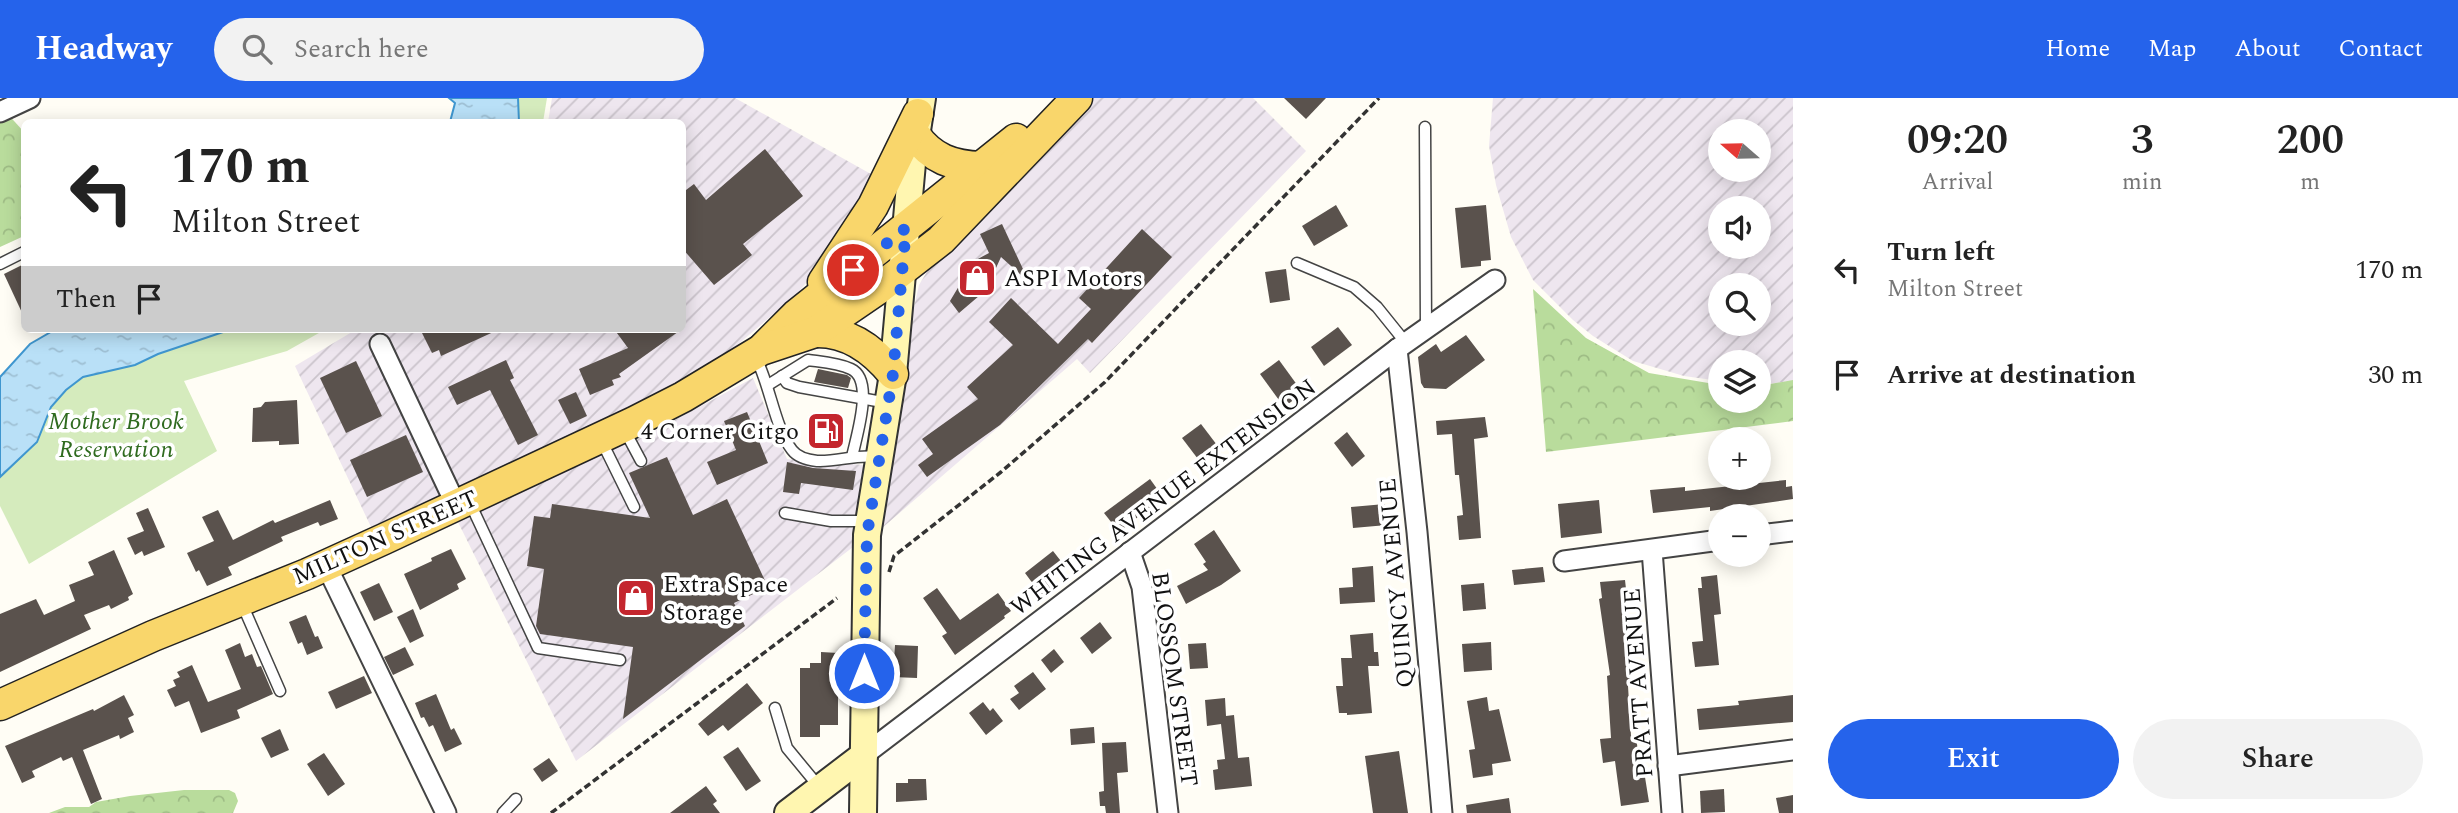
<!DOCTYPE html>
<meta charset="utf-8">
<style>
body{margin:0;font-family:Spectral,serif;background:#f2f2f2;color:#222;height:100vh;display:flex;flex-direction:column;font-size:26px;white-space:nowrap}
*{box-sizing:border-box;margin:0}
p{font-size:23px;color:#767676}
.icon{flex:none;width:38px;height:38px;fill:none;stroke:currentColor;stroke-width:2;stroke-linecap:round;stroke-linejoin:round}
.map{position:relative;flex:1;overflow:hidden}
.details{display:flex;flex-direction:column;background:#fff;width:665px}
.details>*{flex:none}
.top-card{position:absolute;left:21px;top:21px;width:665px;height:214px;border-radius:10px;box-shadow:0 4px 18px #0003;background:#fff;color:#222;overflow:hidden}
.needle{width:46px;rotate:290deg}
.controls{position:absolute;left:1708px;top:21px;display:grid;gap:14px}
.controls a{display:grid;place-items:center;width:63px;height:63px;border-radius:50%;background:#fff;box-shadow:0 4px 18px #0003;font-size:35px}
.pin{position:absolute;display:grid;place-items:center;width:60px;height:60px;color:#fff;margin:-30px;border:4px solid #fff;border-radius:50%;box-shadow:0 2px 7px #0007}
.me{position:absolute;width:77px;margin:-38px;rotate:0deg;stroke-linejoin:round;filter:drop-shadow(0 0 5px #0008)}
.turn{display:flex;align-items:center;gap:24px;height:147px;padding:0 35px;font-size:32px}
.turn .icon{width:91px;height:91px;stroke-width:2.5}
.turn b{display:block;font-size:49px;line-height:60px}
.then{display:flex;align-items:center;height:66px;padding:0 35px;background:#0003;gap:14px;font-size:26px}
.eta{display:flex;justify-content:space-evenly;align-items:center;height:119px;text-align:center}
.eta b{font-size:42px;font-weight:600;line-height:49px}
.button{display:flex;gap:14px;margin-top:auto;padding:14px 35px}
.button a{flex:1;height:80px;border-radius:42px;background:#2563eb;color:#fff;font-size:28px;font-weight:600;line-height:80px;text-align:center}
.button a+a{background:#f2f2f2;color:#222}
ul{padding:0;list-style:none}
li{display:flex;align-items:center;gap:21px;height:105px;padding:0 35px}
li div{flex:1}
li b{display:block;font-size:26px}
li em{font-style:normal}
header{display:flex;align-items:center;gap:42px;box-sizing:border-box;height:98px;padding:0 35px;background:#2563eb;color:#fff}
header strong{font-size:33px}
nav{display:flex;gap:38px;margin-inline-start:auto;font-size:24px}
.search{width:490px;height:63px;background:#f2f2f2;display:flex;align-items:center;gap:18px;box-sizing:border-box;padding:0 24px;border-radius:38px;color:#767676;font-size:26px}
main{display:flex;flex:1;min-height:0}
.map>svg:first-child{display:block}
.industrial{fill:url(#industrial-furrows);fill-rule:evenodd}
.forest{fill:url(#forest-crowns)}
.park{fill:#d5ebbd}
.water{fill:url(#water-ripples);stroke:#3f96cf;stroke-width:2}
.building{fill:#5a524d}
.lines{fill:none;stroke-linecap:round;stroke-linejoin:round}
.lane-casing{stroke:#444;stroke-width:13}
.street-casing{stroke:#444;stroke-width:23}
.secondary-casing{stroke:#333;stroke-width:30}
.primary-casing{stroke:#222;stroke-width:33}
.path{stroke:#333;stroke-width:3.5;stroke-dasharray:7 3.5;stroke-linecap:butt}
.lane{stroke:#fff;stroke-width:10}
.street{stroke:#fff;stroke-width:19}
.secondary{stroke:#fff6b0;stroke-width:26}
.primary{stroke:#f9d66b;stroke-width:30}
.route{stroke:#2563eb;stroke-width:12;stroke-dasharray:0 21.6}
.labels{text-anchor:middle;stroke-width:7;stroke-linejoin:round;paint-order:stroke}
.poi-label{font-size:24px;fill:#111;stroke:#fff;text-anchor:start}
.park-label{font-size:24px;font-style:italic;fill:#2f6b1f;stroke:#fff}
.street-label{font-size:24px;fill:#111;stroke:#fff}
</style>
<header>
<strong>Headway</strong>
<div class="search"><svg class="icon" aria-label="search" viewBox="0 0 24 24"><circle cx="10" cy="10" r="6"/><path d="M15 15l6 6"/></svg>Search here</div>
<nav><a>Home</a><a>Map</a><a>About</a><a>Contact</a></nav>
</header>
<main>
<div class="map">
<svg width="1793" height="715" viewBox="0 0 1793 715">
<defs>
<pattern id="industrial-furrows" width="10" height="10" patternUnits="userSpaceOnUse" patternTransform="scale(1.75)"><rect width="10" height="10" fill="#eee6ef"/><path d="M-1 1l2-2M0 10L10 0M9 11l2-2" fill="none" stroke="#cbc4cc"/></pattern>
<pattern id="forest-crowns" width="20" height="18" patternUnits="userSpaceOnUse" patternTransform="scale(1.75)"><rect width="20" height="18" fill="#b9dc9c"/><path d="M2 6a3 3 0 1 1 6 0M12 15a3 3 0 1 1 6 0" fill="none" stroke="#9ebc85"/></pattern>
<pattern id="water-ripples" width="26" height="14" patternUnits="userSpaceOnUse" patternTransform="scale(1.75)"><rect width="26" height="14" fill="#b9e0f7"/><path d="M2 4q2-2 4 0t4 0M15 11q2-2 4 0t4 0" fill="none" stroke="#9ebfd3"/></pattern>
</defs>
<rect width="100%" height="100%" fill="#fffdf5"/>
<g class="industrial">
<polygon points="552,0 735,0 878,80 844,139 796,197 717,264 663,297 440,400 371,429 295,268 357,231 682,231 682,24 548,24"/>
<polygon points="1089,0 1253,0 1306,53 1090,275 1077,261 881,431 883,405 908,266 912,218 919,187 931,167"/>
<path d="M1493,0H1793V283L1759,287V264H1720V283L1684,278L1633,263L1593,238L1573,222L1533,182L1511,139L1496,87L1489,48ZM1720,33H1759V72H1720ZM1720,110H1759V149H1720ZM1720,187H1759V226H1720Z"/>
<polygon points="753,280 787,361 865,367 853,449 576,663 456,420 649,336"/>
</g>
<g class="forest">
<polygon points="5,13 24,34 24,138 0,149 0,14"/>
<polygon points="1533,191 1586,240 1649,275 1720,287 1720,303 1759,303 1759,288 1793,282 1793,323 1546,354"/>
<polygon points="184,692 229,692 235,695 238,703 233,715 49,715 65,709 89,709 96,704 130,698"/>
</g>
<g class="park">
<polygon points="518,0 547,0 543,24 519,24"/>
<polygon points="232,231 326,231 287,253 184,283 217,353 29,466 0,408 0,379 37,344 51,309 66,292 83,279 135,267 158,256"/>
</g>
<g class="water">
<polygon points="449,0 518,0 519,24 450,24 455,5"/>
<polygon points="56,231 232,231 158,256 135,267 83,279 66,292 51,309 37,344 0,379 0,279 30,246"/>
</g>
<g class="building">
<polygon points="1284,0 1326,0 1306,21"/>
<polygon points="765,51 803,98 743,146 752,157 714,187 682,150 682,95 694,86 706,102"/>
<polygon points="1336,107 1348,128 1314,148 1302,128"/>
<polygon points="1486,107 1491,162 1481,163 1481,168 1461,170 1455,110"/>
<polygon points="1002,126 1029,184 1001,159 986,192 959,215 950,203 974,163 989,155 980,136"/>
<polygon points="1142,131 1172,159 1092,245 1088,241 1000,327 927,379 918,367 933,356 922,341 978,301 967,289 1013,247 989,224 1011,200 1058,246 1091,211 1079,200"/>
<polygon points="24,166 24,219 4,176"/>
<polygon points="1286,171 1290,202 1270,205 1265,174"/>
<polygon points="1338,229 1352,247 1324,268 1311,249"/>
<polygon points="420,231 500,231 441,258 439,252 432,255"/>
<polygon points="614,231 682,231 619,276 621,279 612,282 614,287 590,297 579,271 628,250"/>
<polygon points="1466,237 1485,262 1446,291 1424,290 1421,285 1418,259 1436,246 1441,254"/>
<polygon points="506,262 514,280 510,282 538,337 518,347 490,292 457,307 448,289"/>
<polygon points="1279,262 1303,295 1284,309 1260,276"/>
<polygon points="356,263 382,318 346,335 320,280"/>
<polygon points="818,271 847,277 851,280 848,290 814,284"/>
<polygon points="576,294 587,318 570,326 558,302"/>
<polygon points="297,302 299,346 279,347 279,343 252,344 253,310 261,309 265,304"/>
<polygon points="747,314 768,365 717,387 707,364 736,352 724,323"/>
<polygon points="1485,319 1488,339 1474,341 1481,440 1459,442 1457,418 1463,417 1459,377 1455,377 1452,336 1437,337 1436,323"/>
<polygon points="1201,326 1220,351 1201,365 1182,340"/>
<polygon points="1347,334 1365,358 1352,369 1334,345"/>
<polygon points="406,337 423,374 367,399 350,362"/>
<polygon points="667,359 693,417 727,401 768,489 734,505 745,528 623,621 633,549 540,536 536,528 544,471 527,468 534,418 550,420 552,406 650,420 629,375"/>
<polygon points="787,364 813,370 856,373 853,392 801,385 799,396 783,394"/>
<polygon points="1150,381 1163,399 1119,434 1104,415"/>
<polygon points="1786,382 1786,389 1792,388 1793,401 1710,413 1710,409 1653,415 1650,392 1685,389 1685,393"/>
<polygon points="330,402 338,421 320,428 318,424 281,439 283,443 228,469 232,477 207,488 199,472 196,474 187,455 214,443 202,419 218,412 233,442 273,422 275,425"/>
<polygon points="1599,402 1602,435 1561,440 1558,406"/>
<polygon points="1385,406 1387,427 1353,430 1351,409"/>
<polygon points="148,410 165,449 144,458 142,453 135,457 127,440 144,433 136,415"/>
<polygon points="1214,432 1241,473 1221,487 1186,506 1177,488 1208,472 1203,466 1206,464 1194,446"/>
<polygon points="451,451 466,481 457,486 459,491 420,512 404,476 432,463 431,460"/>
<polygon points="114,452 133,496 128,499 129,502 111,511 109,507 84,517 91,531 0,574 0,516 36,501 44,517 75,503 69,487 94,477 88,464"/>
<polygon points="1053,453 1064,467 1050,479 1056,486 1042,498 1025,475"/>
<polygon points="1373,468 1375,504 1340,506 1339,490 1353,489 1352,470"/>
<polygon points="1543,469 1545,484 1514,487 1512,472"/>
<polygon points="1717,477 1721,516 1714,517 1719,567 1695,569 1692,544 1703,543 1698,490 1702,490 1701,479"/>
<polygon points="1625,482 1628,509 1623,509 1632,588 1628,588 1631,638 1636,637 1640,673 1644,673 1649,704 1621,708 1615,663 1603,665 1600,641 1611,640 1607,578 1610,577 1599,501 1602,500 1600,484"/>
<polygon points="379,485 393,514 374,523 360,494"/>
<polygon points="1484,485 1486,511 1463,513 1461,487"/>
<polygon points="937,490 960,522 998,495 1011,513 1004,518 1005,520 955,557 942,538 947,535 923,500"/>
<polygon points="413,511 424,538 410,545 397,519"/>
<polygon points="306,517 315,539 318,538 323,550 307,557 302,544 298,546 289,524"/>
<polygon points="1100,524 1112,540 1092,556 1080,540"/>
<polygon points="1373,535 1374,554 1378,554 1379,568 1368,568 1372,615 1347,617 1347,615 1339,615 1336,588 1343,588 1341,560 1352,560 1350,537"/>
<polygon points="1491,544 1492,572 1464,574 1462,546"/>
<polygon points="240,545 245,559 252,556 257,569 261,568 273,596 237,612 240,620 201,635 189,603 175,609 167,592 176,588 173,582 180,579 177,574 192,567 208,604 241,591 225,552"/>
<polygon points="1206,545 1208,570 1190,571 1188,546"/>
<polygon points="895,547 918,548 917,580 893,579"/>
<polygon points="405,549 414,567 393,577 384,559"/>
<polygon points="1054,551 1064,564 1051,575 1041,562"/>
<polygon points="821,554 838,555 838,627 820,627 820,639 800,639 800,570 810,570 810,565 821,565"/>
<polygon points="1033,574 1046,591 1019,612 1010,601 1019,595 1014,588"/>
<polygon points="364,578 372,595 336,611 328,594"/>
<polygon points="747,585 763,605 728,633 723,627 708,638 698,626"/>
<polygon points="436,596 451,632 454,630 462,646 445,654 433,627 429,629 424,619 421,620 415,605"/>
<polygon points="124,597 134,617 128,620 134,634 120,641 119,637 83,652 102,701 91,706 72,659 63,663 61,659 32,673 35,679 22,685 5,648 93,611 94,613"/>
<polygon points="1793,597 1793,624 1699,632 1697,611 1739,607 1738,603"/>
<polygon points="1487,599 1489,613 1499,611 1511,663 1492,666 1493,677 1473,680 1469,652 1475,651 1467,603"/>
<polygon points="1225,600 1226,618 1234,617 1238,660 1249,659 1252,688 1215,692 1213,672 1218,671 1217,662 1225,661 1221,626 1207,628 1205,602"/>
<polygon points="983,604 990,613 993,610 1003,623 986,637 969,615"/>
<polygon points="1094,629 1095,645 1071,647 1070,631"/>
<polygon points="280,631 289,652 271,660 261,640"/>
<polygon points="1126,644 1128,674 1117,675 1120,715 1106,715 1105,708 1100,708 1099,694 1104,693 1102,645"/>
<polygon points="738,649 761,683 746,693 723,659"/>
<polygon points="1399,653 1408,715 1373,715 1365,658"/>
<polygon points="324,655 345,686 328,698 307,666"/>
<polygon points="549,660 558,673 542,684 533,671"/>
<polygon points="908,681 926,681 927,702 896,704 896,685 908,685"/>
<polygon points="706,688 717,703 713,706 720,715 670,715"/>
<polygon points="1724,691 1725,714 1701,715 1700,693"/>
<polygon points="1793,697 1793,715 1779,715 1776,700"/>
<polygon points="1509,700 1511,715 1467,715 1466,707"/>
</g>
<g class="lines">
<defs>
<g id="lane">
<polyline points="1425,29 1426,230"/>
<polyline points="1297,165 1354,189 1377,209 1406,245"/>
<polyline points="0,166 24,154"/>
<path d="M756,260C770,287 775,330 792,352C798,360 808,362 817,363C838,364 856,356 876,359"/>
<polyline points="782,278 787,285 799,289 888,305"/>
<path d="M768,287L808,262C822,264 838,265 851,271C875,282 856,339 852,359"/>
<polyline points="625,333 641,363"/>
<polyline points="602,344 634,409"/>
<polyline points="470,405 538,550 620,562"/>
<polyline points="785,415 831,423 869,423"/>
<polyline points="242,506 280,593"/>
<polyline points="775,610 787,650 820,690"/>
<polyline points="503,715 516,701"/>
</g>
<g id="street">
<polyline points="0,14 30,0"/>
<polyline points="380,246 456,407"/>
<polyline points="1397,251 1417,434 1442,715"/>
<polyline points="1759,437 1793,433"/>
<polyline points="1652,452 1672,715"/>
<polyline points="1130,454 1142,489 1168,715"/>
<polyline points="1564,463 1720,442"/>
<polyline points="326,467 446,715"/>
<polyline points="864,657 1397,251 1495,182"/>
<polyline points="1668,668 1793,652"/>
</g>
<g id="secondary">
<polyline points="788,715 864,657"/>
<polyline points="863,715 867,437 893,276 912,65 922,0"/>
</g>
<g id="primary">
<path d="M915,37C932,61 953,68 981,69"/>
<polyline points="823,184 873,108 918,16"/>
<path d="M815,234C848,233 873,251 893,276"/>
<polyline points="764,249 796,217 1016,41"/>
<polyline points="0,607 153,538 307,476 384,441 634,324 683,299 761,252 815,234 878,191 941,142 1077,0"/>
</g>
</defs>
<use href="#lane" class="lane-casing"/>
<use href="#street" class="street-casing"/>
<use href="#secondary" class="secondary-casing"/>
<use href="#primary" class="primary-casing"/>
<g class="path">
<polyline points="889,474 894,458 1001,374 1105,284 1379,0"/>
<polyline points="551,715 837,500"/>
</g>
<use href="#lane" class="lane"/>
<use href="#street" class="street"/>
<use href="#secondary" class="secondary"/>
<use href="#primary" class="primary"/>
</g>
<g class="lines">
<polyline class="route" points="853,172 906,130 893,276 867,437 864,575"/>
</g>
<defs>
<symbol id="shop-square" viewBox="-11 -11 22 22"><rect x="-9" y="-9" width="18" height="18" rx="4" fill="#c4262e" stroke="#fff"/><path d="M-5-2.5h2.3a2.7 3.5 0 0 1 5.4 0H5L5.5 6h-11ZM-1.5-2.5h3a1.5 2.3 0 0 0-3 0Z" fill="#fff"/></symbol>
<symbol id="fuel-square" viewBox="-11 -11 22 22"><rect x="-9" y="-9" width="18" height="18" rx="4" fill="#c4262e" stroke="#fff"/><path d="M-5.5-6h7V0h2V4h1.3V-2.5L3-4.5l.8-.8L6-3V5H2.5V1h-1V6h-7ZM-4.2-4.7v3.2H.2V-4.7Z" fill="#fff"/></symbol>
</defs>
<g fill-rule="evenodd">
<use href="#shop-square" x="955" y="158" width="44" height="44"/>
<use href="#fuel-square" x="804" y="311" width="44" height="44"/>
<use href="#shop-square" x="614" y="478" width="44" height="44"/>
</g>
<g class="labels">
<g class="poi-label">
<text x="1004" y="188">ASPI Motors</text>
<text x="799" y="341" text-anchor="end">4 Corner Citgo</text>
<text x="663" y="494">Extra Space<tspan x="663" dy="28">Storage</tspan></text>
</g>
<g class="park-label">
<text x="116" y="331">Mother Brook<tspan x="116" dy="28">Reservation</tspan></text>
</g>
<g class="street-label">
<text transform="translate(1163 399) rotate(-37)" y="8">WHITING AVENUE EXTENSION</text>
<text transform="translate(385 439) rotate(-24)" y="8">MILTON STREET</text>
<text transform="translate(1396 485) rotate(-95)" y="8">QUINCY AVENUE</text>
<text transform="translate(1175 581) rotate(82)" y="8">BLOSSOM STREET</text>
<text transform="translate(1638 585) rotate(-94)" y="8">PRATT AVENUE</text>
</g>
</g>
</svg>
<div class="controls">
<a><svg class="needle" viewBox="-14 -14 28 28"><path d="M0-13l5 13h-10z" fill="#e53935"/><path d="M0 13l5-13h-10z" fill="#767676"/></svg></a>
<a><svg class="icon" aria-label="sound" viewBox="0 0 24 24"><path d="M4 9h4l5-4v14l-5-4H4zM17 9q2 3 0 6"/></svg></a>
<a><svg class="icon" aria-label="search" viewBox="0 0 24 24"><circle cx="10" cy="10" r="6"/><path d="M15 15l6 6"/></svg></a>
<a><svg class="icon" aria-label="layers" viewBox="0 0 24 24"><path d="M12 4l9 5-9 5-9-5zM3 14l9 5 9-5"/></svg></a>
<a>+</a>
<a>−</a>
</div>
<div class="pin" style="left:853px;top:172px;background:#d93025"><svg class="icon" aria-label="arrive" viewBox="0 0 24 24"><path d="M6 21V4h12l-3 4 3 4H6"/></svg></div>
<svg class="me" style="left:864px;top:575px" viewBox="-20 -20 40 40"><circle r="17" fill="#2563eb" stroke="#fff" stroke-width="3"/><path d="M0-11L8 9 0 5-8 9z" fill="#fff"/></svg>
<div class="top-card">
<div class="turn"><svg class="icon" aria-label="left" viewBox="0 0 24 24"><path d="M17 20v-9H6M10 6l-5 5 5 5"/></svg><div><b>170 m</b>Milton Street</div></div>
<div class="then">Then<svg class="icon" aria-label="arrive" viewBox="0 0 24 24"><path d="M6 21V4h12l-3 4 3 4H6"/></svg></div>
</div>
</div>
<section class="details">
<div class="eta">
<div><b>09:20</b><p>Arrival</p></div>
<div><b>3</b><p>min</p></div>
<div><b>200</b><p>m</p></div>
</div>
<ul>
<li><svg class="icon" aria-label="left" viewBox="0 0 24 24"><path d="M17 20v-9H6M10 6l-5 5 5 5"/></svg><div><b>Turn left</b><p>Milton Street</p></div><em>170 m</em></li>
<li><svg class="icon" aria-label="arrive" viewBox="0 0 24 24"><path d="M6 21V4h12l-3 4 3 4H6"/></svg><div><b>Arrive at destination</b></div><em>30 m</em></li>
</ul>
<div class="button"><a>Exit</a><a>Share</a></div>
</section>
</main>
